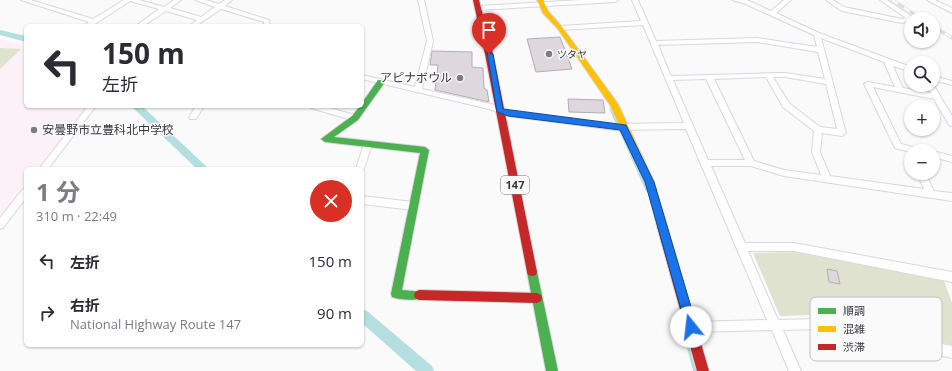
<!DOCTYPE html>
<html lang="ja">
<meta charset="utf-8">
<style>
body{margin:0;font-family:"Open Sans","Noto Sans JP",sans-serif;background:#f7f7f7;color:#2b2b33;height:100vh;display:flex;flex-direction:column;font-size:15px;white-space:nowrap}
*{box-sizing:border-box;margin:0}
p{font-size:13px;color:#7c7c81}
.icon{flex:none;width:22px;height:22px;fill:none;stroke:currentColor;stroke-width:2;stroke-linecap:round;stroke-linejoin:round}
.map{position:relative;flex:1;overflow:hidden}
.sheet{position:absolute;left:24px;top:167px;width:340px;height:180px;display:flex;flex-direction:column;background:#fff;border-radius:6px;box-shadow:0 1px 3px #0004}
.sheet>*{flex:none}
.guide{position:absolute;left:24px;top:24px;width:340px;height:84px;border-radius:6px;box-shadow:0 1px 3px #0004;background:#fff;color:#2b2b33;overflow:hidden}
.fabs{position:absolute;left:904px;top:12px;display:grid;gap:8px}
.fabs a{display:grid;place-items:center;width:36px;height:36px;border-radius:50%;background:#fff;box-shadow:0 1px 3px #0004;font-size:20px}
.pin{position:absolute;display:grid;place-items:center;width:34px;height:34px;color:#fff;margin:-41px -17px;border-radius:50% 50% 50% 0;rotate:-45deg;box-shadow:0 0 4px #0007}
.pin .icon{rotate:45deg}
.me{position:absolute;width:44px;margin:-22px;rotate:344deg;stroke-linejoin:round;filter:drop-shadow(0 0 3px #0008)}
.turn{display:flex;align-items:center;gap:14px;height:84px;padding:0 12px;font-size:18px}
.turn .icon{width:52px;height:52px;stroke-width:2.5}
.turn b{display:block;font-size:28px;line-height:34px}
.round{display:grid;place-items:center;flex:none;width:42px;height:42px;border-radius:21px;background:#f7f7f7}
.headline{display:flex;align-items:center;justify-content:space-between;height:68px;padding:0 12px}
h1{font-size:24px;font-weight:700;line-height:30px;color:#7d7c83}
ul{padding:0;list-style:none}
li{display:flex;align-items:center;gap:12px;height:52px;padding:0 12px}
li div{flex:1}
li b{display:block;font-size:15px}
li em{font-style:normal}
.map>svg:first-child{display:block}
.education{fill:#fcf1f7}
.green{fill:#dfe2ce}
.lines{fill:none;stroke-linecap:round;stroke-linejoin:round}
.stream-far1{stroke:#b5dee1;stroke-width:3}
.stream{stroke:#b5dee1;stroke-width:3.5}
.canal{fill:#b5dee1;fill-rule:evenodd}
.building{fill:#ded7dd;stroke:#b2aeb2}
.street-casing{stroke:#d9d7dd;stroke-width:2}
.fast-casing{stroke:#d9d7dd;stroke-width:2}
.slow-casing{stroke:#d9d7dd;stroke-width:2}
.jam-casing{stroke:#d9d7dd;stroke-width:2}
.street{fill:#fefefe;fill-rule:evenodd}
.fast{fill:#4caf50;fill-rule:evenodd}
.slow{fill:#ffc107;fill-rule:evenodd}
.jam{fill:#c62828;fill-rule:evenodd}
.rail-casing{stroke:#ddd;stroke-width:3.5}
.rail{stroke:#fafafa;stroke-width:2.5;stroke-dasharray:7;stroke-linecap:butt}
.route{fill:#1a73e8;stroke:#114b97}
.poi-dot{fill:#7d7c83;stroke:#fafafa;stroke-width:1.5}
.labels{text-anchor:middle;stroke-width:3;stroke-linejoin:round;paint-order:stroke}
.far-poi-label{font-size:10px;fill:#3a3843;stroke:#fafafa;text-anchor:start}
.shield{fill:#fafafa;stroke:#74727a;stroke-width:1}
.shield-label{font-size:11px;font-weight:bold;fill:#3a3843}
.poi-label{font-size:12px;fill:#3a3843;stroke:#fafafa;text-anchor:end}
.key{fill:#fafafa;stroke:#c0c0c3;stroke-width:1}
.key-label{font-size:11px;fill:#3a3843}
</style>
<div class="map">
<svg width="952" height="371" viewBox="0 0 952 371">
<rect width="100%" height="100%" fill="#fafafa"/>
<polygon class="education" points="0,39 26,46 26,106 88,106 38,169 26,169 26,185 0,218"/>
<g class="green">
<polygon points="0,48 21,49 0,69"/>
<polygon points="795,252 944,281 952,303 952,345 813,315 780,316 753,253"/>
</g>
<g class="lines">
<polyline class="stream-far1" points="611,109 647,190"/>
<polyline class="stream" points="680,315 695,371"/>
<g class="canal">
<polygon points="0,30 26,36 26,42 0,35"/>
<polygon points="131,106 142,106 209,169 197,169"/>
<polygon points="362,309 367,311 432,366 434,371 416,371 362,323"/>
</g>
</g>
<g class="building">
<polygon points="560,37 572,69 536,72 527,39"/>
<polygon points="432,51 472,52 472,67 483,68 484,88 487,90 489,102 435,90 438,65 430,65"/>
<polygon points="568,99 603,100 605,113 569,112"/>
<polygon points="827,269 837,271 840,284 829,282"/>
</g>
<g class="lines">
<defs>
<g id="street">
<polygon points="21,0 31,0 93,19 124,0 139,0 164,7 174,0 181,0 170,8 201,17 215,7 195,0 205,0 219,4 225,0 232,0 225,6 269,20 270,26 264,26 264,22 221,9 196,26 189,26 197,20 166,11 143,26 136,26 159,9 130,1 92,26 84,26 89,22"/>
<path d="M418,0H424L433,41L422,89L491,104L509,110L615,124L684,123L643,25L560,30L557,28L560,26L641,21L632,0H638L656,41L757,38L817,47L814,35L743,3L732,0H747L771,11L784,0H791L776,13L819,33L911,67V72L893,66L903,88L931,93L926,85H933V84L952,116V126L949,125L934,99L873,87L901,144L922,149L923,151H911V152L895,148L864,84L868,82L895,87L884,62L821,38L846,133L842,136L822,133L820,152L830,176L924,189L917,173H925L934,191L952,193V201L784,176L751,166H711L745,243H794L952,272V282L794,251H748L778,320L817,319L952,346V358L817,329L783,330L801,371H789L772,330L691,332L687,331L685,327L687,323L691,322L767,320L686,129L615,130L508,116L489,109L362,79V75L415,87L427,41ZM757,42L818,52L825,79L785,73L671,76L658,45ZM766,77L783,107L814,131L812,152L821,175L784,170L754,161L714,79ZM773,77H785L826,84L837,129L820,127L789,103ZM706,79L745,160H708L673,80Z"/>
<polygon points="582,0 618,0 615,2 478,10 475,8 478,6"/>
<polygon points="826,0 833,0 844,7 902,19 906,18 880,0 887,0 914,18 902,23 842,11"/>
<polygon points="927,0 935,0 952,8 952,13"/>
<polygon points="933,76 952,81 952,85 933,80"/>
<polygon points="88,106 96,106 48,169 39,169"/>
<polygon points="196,106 204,106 196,119 190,119 189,117"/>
<polygon points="310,106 323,106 358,116 359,118 355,121 311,108"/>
<polygon points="368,141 372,144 364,169 362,172 362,169 356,169 364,144"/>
<polygon points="933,151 952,156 952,162 933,157"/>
<polygon points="26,187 26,198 3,228 0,229 0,218 23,189"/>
<polygon points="362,196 413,202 416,203 418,206 416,209 413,210 362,204"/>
</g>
<g id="fast">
<path d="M378,80H381L385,82L358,120L334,137L425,147L429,150L402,290L423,292L424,295L423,298C415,301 400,300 392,297L391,294L420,153L325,142L321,139L352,116L360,106H362V103Z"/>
<polygon points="532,268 536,269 537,272 558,371 546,371 527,272 528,269"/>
</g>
<polygon id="slow" points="537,0 543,0 548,11 562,27 618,104 654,182 667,226 665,229 662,230 659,229 657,226 646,182 610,105 558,29 543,13"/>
<g id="jam">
<polygon points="473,0 479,0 493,54 537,272 536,275 532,276 528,275 527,272 485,54"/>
<polygon points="662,222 665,223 667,226 709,371 697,371 657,226 659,223"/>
<polygon points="419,290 537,293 541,295 542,298 541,301 537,303 419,300 415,298 414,295 415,292"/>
</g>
</defs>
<use href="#street" class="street-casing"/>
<use href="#fast" class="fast-casing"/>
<use href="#slow" class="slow-casing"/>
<use href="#jam" class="jam-casing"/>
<use href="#street" class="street"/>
<use href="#fast" class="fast"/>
<use href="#slow" class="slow"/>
<use href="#jam" class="jam"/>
<defs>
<g id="rail">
<polyline points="892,0 922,19"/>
<polyline points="933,26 952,38"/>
</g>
</defs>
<use href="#rail" class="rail-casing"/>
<use href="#rail" class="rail"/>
</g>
<polygon class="route" points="487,52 493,54 503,109 626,125 654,182 697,327 695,330 691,332 687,330 686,327 645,182 620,130 508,116 497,112"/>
<g class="poi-dot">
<circle cx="549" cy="54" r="4"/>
<circle cx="460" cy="78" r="4"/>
<circle cx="34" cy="130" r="4"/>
</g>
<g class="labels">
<g class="far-poi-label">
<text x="557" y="58">ツタヤ</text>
</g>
<rect class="shield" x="501" y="176" width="28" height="18" rx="3"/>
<g class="shield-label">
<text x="515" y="189">147</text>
</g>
<g class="poi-label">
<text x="452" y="82">アピナボウル</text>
<text x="42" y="134" text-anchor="start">安曇野市立豊科北中学校</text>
</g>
</g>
<rect x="810" y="297" width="132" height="64" rx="6" class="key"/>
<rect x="818" y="308" width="18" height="6" fill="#4caf50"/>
<rect x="818" y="326" width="18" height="6" fill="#ffc107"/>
<rect x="818" y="344" width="18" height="6" fill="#c62828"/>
<g class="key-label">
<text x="843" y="315">順調</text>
<text x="843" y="333">混雑</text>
<text x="843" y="351">渋滞</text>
</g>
</svg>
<div class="fabs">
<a><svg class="icon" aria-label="sound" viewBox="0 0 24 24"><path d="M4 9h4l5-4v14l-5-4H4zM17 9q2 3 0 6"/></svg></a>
<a><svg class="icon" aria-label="search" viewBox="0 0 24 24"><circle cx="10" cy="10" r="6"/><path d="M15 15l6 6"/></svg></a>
<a>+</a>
<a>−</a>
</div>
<div class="pin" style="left:489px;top:54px;background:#d93025"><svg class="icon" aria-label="arrive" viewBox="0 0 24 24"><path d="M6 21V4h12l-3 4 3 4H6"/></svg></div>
<svg class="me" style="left:691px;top:327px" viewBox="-20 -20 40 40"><circle r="19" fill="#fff"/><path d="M0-13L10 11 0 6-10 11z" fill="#1a73e8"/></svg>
<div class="guide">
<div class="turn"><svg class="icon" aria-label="left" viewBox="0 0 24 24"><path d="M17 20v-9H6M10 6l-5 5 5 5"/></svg><div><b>150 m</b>左折</div></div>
</div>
<section class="sheet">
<div class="headline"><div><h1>1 分</h1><p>310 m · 22:49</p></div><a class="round" style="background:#d93025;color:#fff"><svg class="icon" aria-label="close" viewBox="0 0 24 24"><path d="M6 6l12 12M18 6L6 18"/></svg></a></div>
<ul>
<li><svg class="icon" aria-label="left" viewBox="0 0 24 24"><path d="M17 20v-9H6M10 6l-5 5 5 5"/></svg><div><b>左折</b></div><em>150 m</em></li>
<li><svg class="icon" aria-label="right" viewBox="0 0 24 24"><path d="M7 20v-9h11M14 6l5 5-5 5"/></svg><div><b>右折</b><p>National Highway Route 147</p></div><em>90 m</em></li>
</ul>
</section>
</div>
